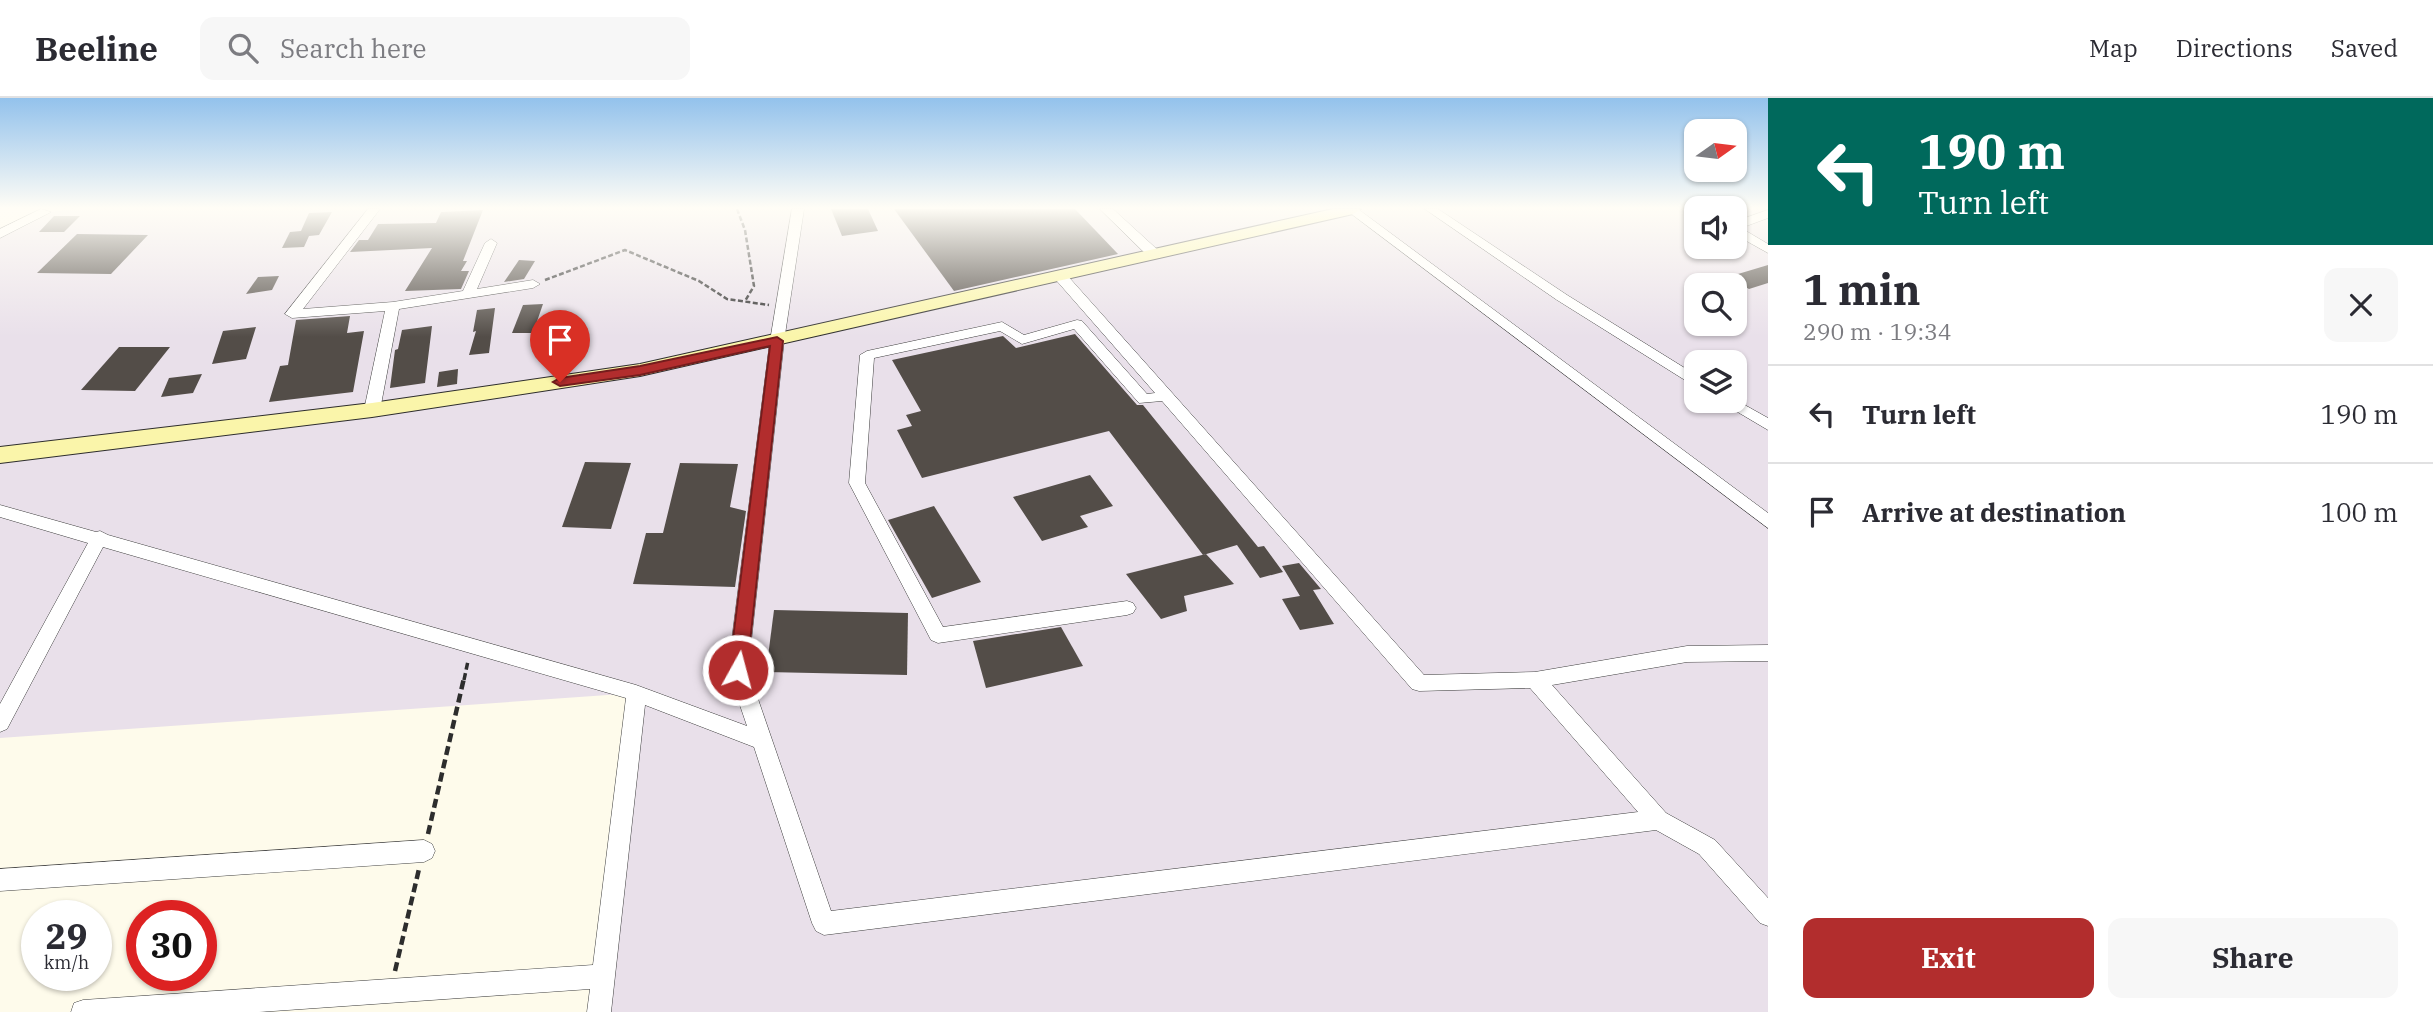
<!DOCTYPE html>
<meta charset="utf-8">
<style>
body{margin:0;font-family:"IBM Plex Serif",serif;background:#f7f7f7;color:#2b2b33;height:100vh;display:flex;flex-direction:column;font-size:26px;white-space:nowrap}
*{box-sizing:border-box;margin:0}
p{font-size:23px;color:#7c7c81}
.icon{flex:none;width:38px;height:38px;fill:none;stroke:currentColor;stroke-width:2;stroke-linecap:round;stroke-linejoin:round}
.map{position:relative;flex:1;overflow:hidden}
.drawer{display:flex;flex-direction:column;background:#fff;width:665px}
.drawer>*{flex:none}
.banner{background:#00695c;color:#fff;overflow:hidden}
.needle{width:46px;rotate:76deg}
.buttons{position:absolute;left:1684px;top:21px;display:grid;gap:14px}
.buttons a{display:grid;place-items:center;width:63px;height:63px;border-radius:14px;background:#fff;box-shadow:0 2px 5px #0004;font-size:35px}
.speed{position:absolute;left:21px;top:802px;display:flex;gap:14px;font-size:35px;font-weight:700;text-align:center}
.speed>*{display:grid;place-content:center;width:91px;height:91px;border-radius:50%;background:#fff;box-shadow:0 2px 5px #0004;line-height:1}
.speed small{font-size:18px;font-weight:400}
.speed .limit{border:10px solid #d22;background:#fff;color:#111}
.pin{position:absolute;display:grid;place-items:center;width:60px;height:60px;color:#fff;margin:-72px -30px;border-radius:50% 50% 50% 0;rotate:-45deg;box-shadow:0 0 7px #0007}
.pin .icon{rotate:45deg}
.me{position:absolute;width:77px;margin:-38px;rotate:7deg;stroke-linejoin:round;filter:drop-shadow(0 0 5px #0008)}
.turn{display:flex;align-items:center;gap:24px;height:147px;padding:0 35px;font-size:32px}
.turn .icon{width:91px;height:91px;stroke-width:2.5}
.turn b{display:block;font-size:49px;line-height:60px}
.round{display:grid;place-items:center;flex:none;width:74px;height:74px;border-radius:14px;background:#f7f7f7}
.head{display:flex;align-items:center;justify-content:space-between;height:119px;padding:0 35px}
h1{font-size:42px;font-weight:700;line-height:52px}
.cta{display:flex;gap:14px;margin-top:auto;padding:14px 35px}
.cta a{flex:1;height:80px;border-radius:14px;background:#b22d2d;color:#fff;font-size:28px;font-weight:700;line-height:80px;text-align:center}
.cta a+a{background:#f7f7f7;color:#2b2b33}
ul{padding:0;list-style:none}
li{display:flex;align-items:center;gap:21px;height:98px;padding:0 35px;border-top:2px solid #e1e1e2}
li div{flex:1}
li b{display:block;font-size:26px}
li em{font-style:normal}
header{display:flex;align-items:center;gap:42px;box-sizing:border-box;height:98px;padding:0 35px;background:#fff;border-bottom:2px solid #e1e1e2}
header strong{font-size:33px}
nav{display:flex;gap:38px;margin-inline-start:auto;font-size:24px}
.search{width:490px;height:63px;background:#f7f7f7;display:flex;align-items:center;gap:18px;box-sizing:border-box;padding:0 24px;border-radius:14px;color:#7c7c81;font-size:26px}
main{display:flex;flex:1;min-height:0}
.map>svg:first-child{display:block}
.industrial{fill:#e9e0ea;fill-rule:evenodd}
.building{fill:#534d48}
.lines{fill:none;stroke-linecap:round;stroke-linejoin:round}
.minor-casing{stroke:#3e3e3e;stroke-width:1}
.secondary-casing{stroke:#2d2d2d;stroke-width:2}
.path-far2{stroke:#2d2d2d;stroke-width:2.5;stroke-dasharray:5 2.5;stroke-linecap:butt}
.path-far1{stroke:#2d2d2d;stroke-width:3.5;stroke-dasharray:7 3.5;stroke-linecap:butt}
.path{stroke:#2d2d2d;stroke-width:4.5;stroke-dasharray:9 4.5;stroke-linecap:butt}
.minor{fill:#fff;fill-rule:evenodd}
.secondary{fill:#faf5aa;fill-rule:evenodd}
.route{fill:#b22d2d;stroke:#741d1d;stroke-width:2}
</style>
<header>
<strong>Beeline</strong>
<div class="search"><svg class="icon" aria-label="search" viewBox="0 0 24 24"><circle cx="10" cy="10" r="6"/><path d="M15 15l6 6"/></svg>Search here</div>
<nav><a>Map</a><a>Directions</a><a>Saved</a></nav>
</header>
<main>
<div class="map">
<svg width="1768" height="914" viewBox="0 0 1768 914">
<rect width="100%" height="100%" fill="#fefbeb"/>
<path class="industrial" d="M84,111H1696V149H1734V111H1768V914H599L636,595L0,640V136L45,114ZM1696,187H1734V226H1696ZM1696,264H1734V303H1696Z"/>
<g class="building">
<polygon points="831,111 868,111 878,133 842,138"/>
<polygon points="894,111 1075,111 1118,156 954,193"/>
<polygon points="483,112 463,163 467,163 461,173 469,173 461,191 405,193 432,150 350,154 359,142 368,142 378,126 436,125 441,114"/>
<polygon points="332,114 319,137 309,138 304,149 282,150 290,134 301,133 309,115"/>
<polygon points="54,118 80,118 64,134 39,134"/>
<polygon points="77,136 148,137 111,176 37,175"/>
<polygon points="519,162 535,163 524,181 504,184"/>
<polygon points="1768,167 1768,185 1749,191 1728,179"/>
<polygon points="279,178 272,192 246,196 258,179"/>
<polygon points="543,206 533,235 512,235 523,207"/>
<polygon points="495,210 489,255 469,257 476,233 473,234 477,212"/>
<polygon points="350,218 347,235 364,233 353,294 269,304 280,268 288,267 296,222"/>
<polygon points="432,228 425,285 390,290 395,252 398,251 402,232"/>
<polygon points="256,229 246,261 212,266 223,233"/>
<polygon points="1075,236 1137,307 1143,307 1258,449 1264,448 1283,474 1260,480 1237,447 1203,457 1109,333 922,380 897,332 912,328 906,317 921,313 892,262 1003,238 1016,250"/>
<polygon points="119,249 170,249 135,293 81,292"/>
<polygon points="458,271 457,286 437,289 439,274"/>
<polygon points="202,276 193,295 161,299 169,280"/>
<polygon points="585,364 631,365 611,431 562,429"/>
<polygon points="680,365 738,366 730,409 746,413 735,489 633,486 646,435 663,435"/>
<polygon points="1090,377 1113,408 1080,418 1088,429 1042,443 1013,399"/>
<polygon points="934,408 981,484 932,500 888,422"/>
<polygon points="1206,456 1234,486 1184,498 1187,513 1161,521 1126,476"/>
<polygon points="1299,465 1321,491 1313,492 1334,526 1300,532 1282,501 1300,498 1282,468"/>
<polygon points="774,512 908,515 907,577 766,574"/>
<polygon points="1061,529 1083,568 986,590 973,543"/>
</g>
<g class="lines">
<defs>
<g id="minor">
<polygon points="41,111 51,114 0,140 0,131"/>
<polygon points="368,111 380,111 303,211 393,204 463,193 485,145 491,141 497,145 477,191 533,182 540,186 533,190 399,211 380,312 372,317 364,312 385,213 292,220 285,216"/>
<polygon points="792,111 804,111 784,243 748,572 831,813 1638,714 1530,590 1419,593 1412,591 1162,303 1139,305 1074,231 1022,246 1000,233 874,260 865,385 943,529 1127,503 1133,505 1136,510 1133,515 1127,517 938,545 931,542 849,385 860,257 867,253 1002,224 1024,237 1077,222 1082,223 1147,296 1155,295 1056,182 1056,176 1066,176 1424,577 1535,574 1687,548 1768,547 1768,563 1687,564 1552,587 1666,715 1715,742 1768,800 1768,828 1760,825 1699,756 1656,732 824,837 816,833 812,825 754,649 645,607 611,914 587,914 590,891 259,914 71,914 74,905 83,902 593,867 626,600 103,449 7,631 0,634 0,606 88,445 0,419 0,407 96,434 100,433 108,437 636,587 747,628 728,572 770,243"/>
<polygon points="1100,111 1113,111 1160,154 1160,160 1150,160"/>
<polygon points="1345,111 1358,111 1768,415 1768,430"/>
<polygon points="1425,111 1438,111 1567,197 1696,277 1696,289 1557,202"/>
<polygon points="1768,112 1768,120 1741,130 1768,146 1768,155 1734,136 1734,124"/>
<polygon points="1734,301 1768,320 1768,332 1719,303"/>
<polygon points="424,742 432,746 435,753 432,760 424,764 0,793 0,771"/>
</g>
<polygon id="secondary" points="1333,111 1361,111 1353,116 640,278 372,319 0,365 0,349 372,305 640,266"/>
</defs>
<use href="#minor" class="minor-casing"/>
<use href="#secondary" class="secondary-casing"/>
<g class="path-far2">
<polyline points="737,111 745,132 754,188 745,203"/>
<polyline points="545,182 625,152 699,183 727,201 769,207"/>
</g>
<polyline class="path-far1" points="464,582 468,563"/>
<g class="path">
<polyline points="428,736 464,580"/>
<polyline points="395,873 419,771"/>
</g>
<use href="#minor" class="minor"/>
<use href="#secondary" class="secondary"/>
</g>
<linearGradient id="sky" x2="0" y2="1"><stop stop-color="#93c2ec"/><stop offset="0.46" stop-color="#fffdf6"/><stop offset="1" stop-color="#fffdf6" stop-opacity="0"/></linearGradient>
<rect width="1768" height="239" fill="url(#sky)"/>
<polygon class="route" points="777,239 783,243 747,572 738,580 729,572 770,248 640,277 560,288 553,284 560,280 640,268"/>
</svg>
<div class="buttons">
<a><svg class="needle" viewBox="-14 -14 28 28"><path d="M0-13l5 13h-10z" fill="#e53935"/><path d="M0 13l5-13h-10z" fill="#7c7c81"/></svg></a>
<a><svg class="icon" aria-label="sound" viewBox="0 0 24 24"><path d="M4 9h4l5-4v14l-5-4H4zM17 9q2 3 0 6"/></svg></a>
<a><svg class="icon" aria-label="search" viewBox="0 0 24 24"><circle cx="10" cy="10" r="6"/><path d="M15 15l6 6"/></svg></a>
<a><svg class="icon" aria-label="layers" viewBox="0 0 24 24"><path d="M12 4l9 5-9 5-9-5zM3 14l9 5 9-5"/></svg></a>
</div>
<div class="speed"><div>29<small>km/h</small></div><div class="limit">30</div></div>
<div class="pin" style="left:560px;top:284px;background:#d93025"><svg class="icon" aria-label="arrive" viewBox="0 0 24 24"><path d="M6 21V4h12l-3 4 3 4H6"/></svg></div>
<svg class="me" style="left:738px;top:572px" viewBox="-20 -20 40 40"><circle r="17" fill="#b22d2d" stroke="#fff" stroke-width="3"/><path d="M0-11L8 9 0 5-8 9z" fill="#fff"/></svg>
</div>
<section class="drawer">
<div class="banner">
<div class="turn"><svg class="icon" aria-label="left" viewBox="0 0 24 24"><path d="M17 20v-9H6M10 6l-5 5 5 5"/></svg><div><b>190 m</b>Turn left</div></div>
</div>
<div class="head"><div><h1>1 min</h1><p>290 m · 19:34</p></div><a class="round"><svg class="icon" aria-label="close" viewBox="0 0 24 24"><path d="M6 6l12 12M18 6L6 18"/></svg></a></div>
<ul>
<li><svg class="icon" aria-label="left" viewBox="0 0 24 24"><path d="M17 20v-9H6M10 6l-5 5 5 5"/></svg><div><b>Turn left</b></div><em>190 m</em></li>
<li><svg class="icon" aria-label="arrive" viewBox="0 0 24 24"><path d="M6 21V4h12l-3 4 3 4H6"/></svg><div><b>Arrive at destination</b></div><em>100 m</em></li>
</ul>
<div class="cta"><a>Exit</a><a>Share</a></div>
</section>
</main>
